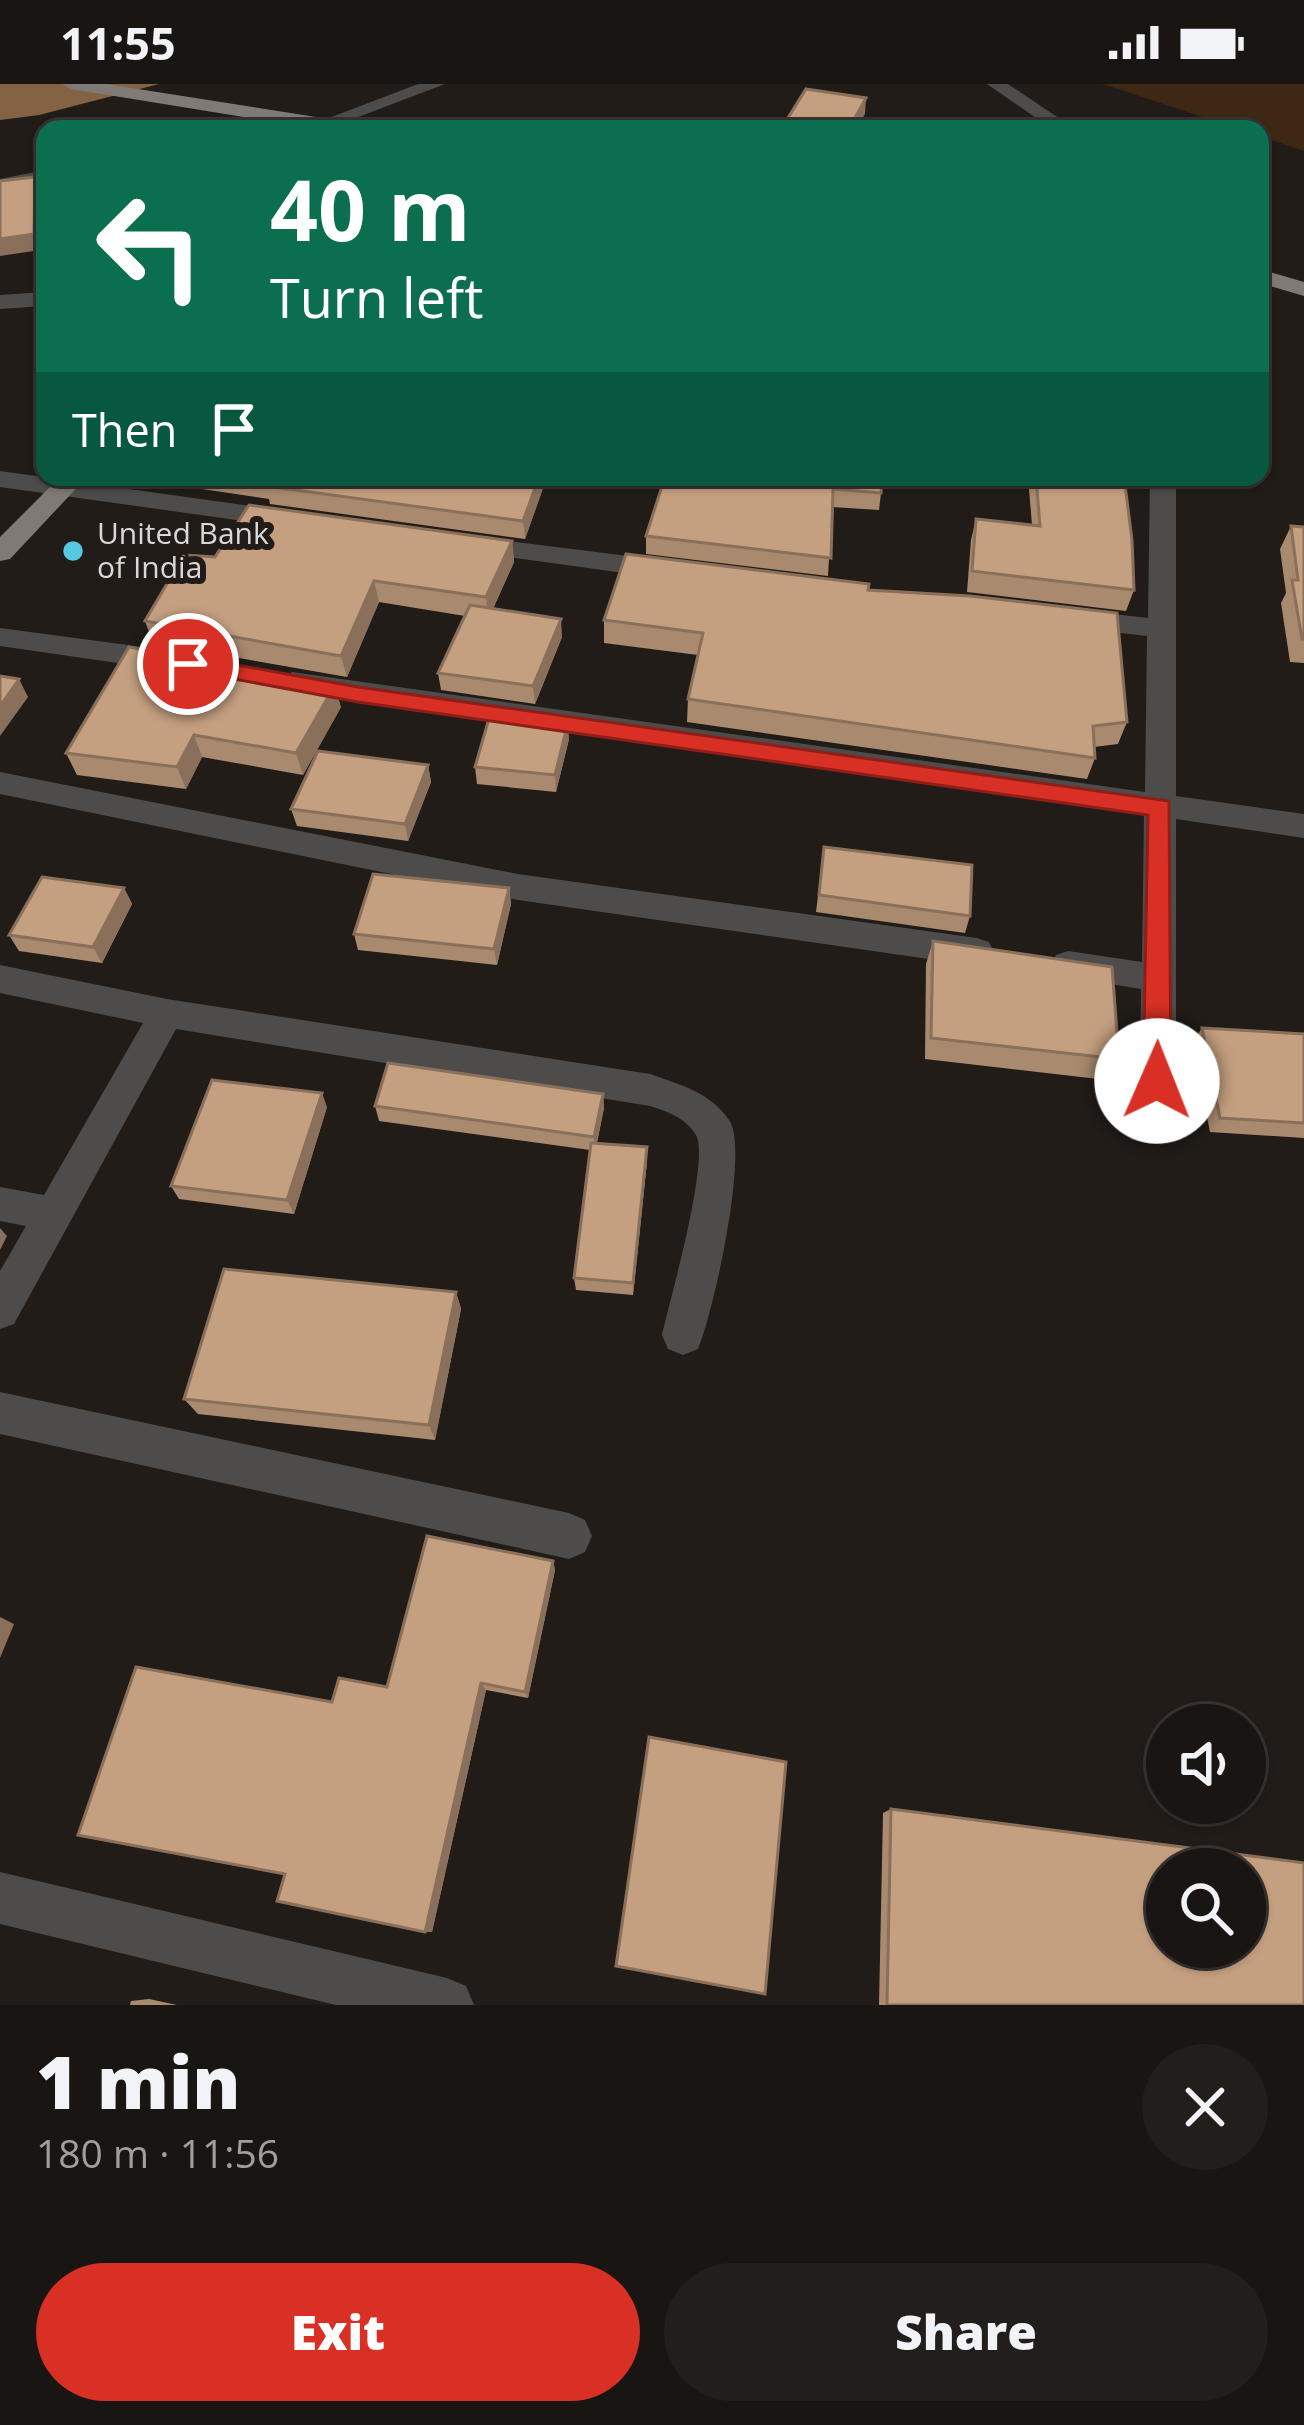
<!DOCTYPE html>
<meta charset="utf-8">
<style>
body{margin:0;font-family:"Open Sans",sans-serif;background:#221e1b;color:#f1f3f6;height:100vh;display:flex;flex-direction:column;font-size:45px;white-space:nowrap}
*{box-sizing:border-box;margin:0}
p{font-size:39px;color:#9f9f9f}
.icon{flex:none;width:66px;height:66px;fill:none;stroke:currentColor;stroke-width:2;stroke-linecap:round;stroke-linejoin:round}
.map{position:relative;height:1921px;overflow:hidden}
.drawer{display:flex;flex-direction:column;background:#191512;flex:1}
.drawer>*{flex:none}
.guide{position:absolute;left:36px;top:36px;width:1233px;height:366px;border-radius:24px;box-shadow:0 3px 9px #0004,0 0 0 3px #373432;background:#0b6e4f;color:#fff;overflow:hidden}
.tools{position:absolute;left:1146px;top:1620px;display:grid;gap:24px}
.tools a{display:grid;place-items:center;width:120px;height:120px;border-radius:50%;background:#191512;box-shadow:0 3px 9px #0004,0 0 0 3px #373432;font-size:60px}
.pin{position:absolute;display:grid;place-items:center;width:102px;height:102px;color:#fff;margin:-51px;border:6px solid #fff;border-radius:50%;box-shadow:0 3px 12px #0007}
.me{position:absolute;width:132px;margin:-66px;rotate:1deg;stroke-linejoin:round;filter:drop-shadow(0 0 9px #0008)}
.turn{display:flex;align-items:center;gap:42px;height:252px;padding:0 36px;font-size:54px}
.turn .icon{width:156px;height:156px;stroke-width:2.5}
.turn b{display:block;font-size:84px;line-height:102px}
.then{display:flex;align-items:center;height:114px;padding:0 36px;background:#0003;gap:24px;font-size:45px}
.round{display:grid;place-items:center;flex:none;width:126px;height:126px;border-radius:63px;background:#221e1b}
.summary{display:flex;align-items:center;justify-content:space-between;height:204px;padding:0 36px}
h1{font-size:72px;font-weight:800;line-height:90px}
.cta{display:flex;gap:24px;margin-top:auto;padding:24px 36px}
.cta a{flex:1;height:138px;border-radius:72px;background:#d93025;color:#fff;font-size:48px;font-weight:800;line-height:138px;text-align:center}
.cta a+a{background:#221e1b;color:#f1f3f6}
.status{display:flex;justify-content:space-between;align-items:center;height:84px;padding:0 60px;background:#191512;direction:ltr}
.status svg{height:33px;fill:currentColor}
.map>svg:first-child{display:block}
.green{fill:#3e2813}
.water{fill:#846345}
.lines{fill:none;stroke-linecap:round;stroke-linejoin:round}
.minor{fill:#4e4c4a;fill-rule:evenodd}
.tertiary{fill:#4e4c4a;fill-rule:evenodd}
.primary{fill:#7f7a76;fill-rule:evenodd}
.wall{fill:#a98a6e}
.shaded-wall{fill:#8a705a}
.building{fill:#c5a080;stroke:#8a705a;stroke-width:3;fill-rule:evenodd}
.route{fill:#d93025;stroke:#8d1f18;stroke-width:3}
.poi-dot{fill:#56c9e0;stroke:#211c18;stroke-width:4.5}
.labels{text-anchor:middle;stroke-width:12;stroke-linejoin:round;paint-order:stroke}
.far-poi-label{font-size:30px;fill:#dbd7d5;stroke:#211c18;text-anchor:start}
</style>
<div class="status"><b>11:55</b><svg viewBox="0 0 49 12"><path d="M0 12V9h3v3zM5 12V6h3v6zM10 12V3h3v9zM15 12V0h3v12zM26 1h20v11H26zM47 4h2v5h-2z"/></svg></div>
<div class="map">
<svg width="1304" height="1921" viewBox="0 0 1304 1921">
<rect width="100%" height="100%" fill="#211c18"/>
<polygon class="green" points="1103,0 1304,0 1304,67 1260,52 1260,45 1239,45"/>
<polygon class="water" points="0,0 159,0 39,31 0,36"/>
<g class="lines">
<g class="minor">
<polygon points="987,0 1008,0 1075,45 1052,45"/>
<polygon points="292,29 301,35 299,39 239,45"/>
<polygon points="45,86 45,98 0,107 0,95"/>
<polygon points="45,208 45,222 0,225 0,211"/>
<polygon points="0,387 294,428 307,436 294,444 0,403"/>
<polygon points="1150,393 1176,393 1176,712 1304,730 1304,754 1176,735 1176,997 1171,1008 1158,1012 1145,1008 1140,997 1141,905 1056,891 1051,881 1056,871 1068,867 1142,878 1144,731 292,608 277,598 292,588 1145,708 1147,552 1069,543 1055,534 1069,525 1148,534"/>
<polygon points="467,452 668,477 682,486 668,495 458,466 454,460"/>
<polygon points="0,544 173,567 187,577 173,587 0,562"/>
<polygon points="0,688 518,790 977,854 989,858 994,868 989,878 977,882 518,816 0,710"/>
<path d="M0,881L167,915L650,990C681,1001 710,1008 729,1036C750,1065 713,1230 698,1265L683,1271L668,1265L662,1251C670,1216 710,1076 696,1051C685,1033 668,1028 650,1022L176,945L14,1240L0,1245V1187L26,1142L0,1137V1103L44,1111L143,939L0,909Z"/>
<polygon points="0,1308 569,1429 585,1436 592,1452 585,1468 569,1475 0,1350"/>
<polygon points="0,1788 447,1894 466,1902 474,1921 336,1921 0,1840"/>
</g>
<polygon class="tertiary" points="418,0 445,0 332,43 316,39"/>
<g class="primary">
<polygon points="62,0 106,0 354,39 364,45 318,45 71,5"/>
<polygon points="1260,185 1304,198 1304,212 1260,199"/>
<polygon points="60,393 87,393 10,475 0,477 0,453"/>
</g>
</g>
<g class="wall">
<polygon points="199,393 547,393 525,455 270,420 269,415 202,405"/>
<polygon points="1028,393 1124,393 1134,506 1126,527 967,508 971,456 976,435 1032,441"/>
<polygon points="782,402 881,409 879,426 832,423 828,492 646,470 646,452"/>
<polygon points="1291,442 1304,443 1304,579 1290,578 1281,519 1286,509 1280,465"/>
<polygon points="512,457 514,478 493,525 562,553 535,620 441,606 438,589 465,532 379,518 347,593 153,559 145,537 215,473"/>
<polygon points="868,506 1127,638 1118,660 1094,663 1095,674 1087,695 687,638 688,615 698,571 604,559 604,536"/>
<polygon points="341,623 303,691 202,673 186,705 77,691 66,669"/>
<polygon points="569,655 556,708 477,700 475,683"/>
<polygon points="428,681 431,698 408,757 297,742 291,725"/>
<polygon points="822,780 970,832 965,849 816,828"/>
<polygon points="124,804 132,820 102,879 19,867 9,851"/>
<polygon points="509,804 511,820 497,881 358,866 354,850"/>
<polygon points="933,857 1119,975 1107,996 925,975 926,880"/>
<polygon points="1202,944 1304,950 1304,1054 1210,1048 1192,959"/>
<polygon points="603,1010 604,1024 597,1059 647,1077 633,1211 576,1206 574,1194 590,1066 379,1037 375,1022"/>
<polygon points="327,1023 294,1130 179,1115 171,1102"/>
<polygon points="456,1208 461,1225 435,1356 198,1330 184,1315"/>
<polygon points="553,1477 555,1486 528,1614 486,1606 432,1848 425,1848 332,1618 387,1603"/>
<polygon points="891,1725 1304,1921 879,1921 883,1729"/>
<polygon points="149,1915 177,1921 130,1921 131,1917"/>
</g>
<g class="shaded-wall">
<polygon points="866,14 865,30 856,45 849,45"/>
<polygon points="35,93 41,109 40,166 0,172 0,155"/>
<polygon points="539,393 547,393 525,455 523,437"/>
<polygon points="512,457 514,478 488,535 486,513"/>
<polygon points="374,497 379,518 347,593 341,572"/>
<polygon points="561,535 562,553 535,620 533,602"/>
<polygon points="19,595 28,613 0,652 0,622"/>
<polygon points="335,601 341,623 303,691 296,669"/>
<polygon points="568,638 569,655 556,708 555,691"/>
<polygon points="194,651 202,673 186,705 177,683"/>
<polygon points="428,681 431,698 408,757 405,740"/>
<polygon points="124,804 132,820 102,879 93,863"/>
<polygon points="509,804 511,820 497,881 494,865"/>
<polygon points="322,1009 327,1023 294,1130 287,1116"/>
<polygon points="603,1010 604,1024 595,1067 594,1053"/>
<polygon points="647,1063 647,1077 633,1211 633,1199"/>
<polygon points="0,1144 7,1152 0,1166"/>
<polygon points="456,1208 461,1225 435,1356 429,1341"/>
<polygon points="553,1477 555,1486 528,1614 525,1608"/>
<polygon points="0,1533 14,1540 0,1574"/>
<polygon points="481,1599 486,1606 432,1848 425,1848"/>
</g>
<g class="building">
<polygon points="806,5 866,14 849,45 781,45"/>
<polygon points="35,93 34,150 0,155 0,97"/>
<polygon points="236,393 539,393 523,437 266,402 268,398"/>
<polygon points="665,393 704,393 782,402 783,393 882,393 881,409 833,405 831,474 646,452"/>
<polygon points="1036,393 1124,393 1132,456 1134,506 972,487 976,435 1040,442"/>
<polygon points="249,421 512,457 486,513 374,497 341,572 145,537 184,471 215,473"/>
<polygon points="1291,442 1304,443 1304,555 1302,555 1292,496 1298,496"/>
<polygon points="626,470 869,500 868,506 970,512 1117,529 1127,638 1093,642 1095,674 688,615 703,549 604,536"/>
<polygon points="470,521 561,535 533,602 438,589"/>
<polygon points="129,563 335,601 296,669 194,651 177,683 66,669"/>
<polygon points="0,592 19,595 0,622"/>
<polygon points="490,631 568,638 555,691 475,683"/>
<polygon points="318,667 428,681 405,740 291,725"/>
<polygon points="824,763 972,781 970,832 819,811"/>
<polygon points="373,790 509,804 494,865 354,850"/>
<polygon points="42,793 124,804 93,863 9,851"/>
<polygon points="933,857 1112,883 1119,975 931,954"/>
<polygon points="1202,944 1304,950 1304,1039 1220,1034"/>
<polygon points="388,979 603,1010 594,1053 375,1022"/>
<polygon points="212,996 322,1009 287,1116 171,1102"/>
<polygon points="591,1059 647,1063 633,1199 574,1194"/>
<polygon points="224,1185 456,1208 429,1341 184,1315"/>
<polygon points="427,1452 553,1477 525,1608 481,1599 425,1848 277,1817 285,1790 78,1751 136,1583 332,1618 339,1594 387,1603"/>
<polygon points="649,1653 786,1678 765,1910 616,1882"/>
<path d="M891,1725L1304,1779V1921H887ZM1167,1785H1245V1863H1167Z"/>
</g>
<polygon class="route" points="188,572 358,603 1169,717 1171,997 1167,1005 1148,1005 1143,997 1148,731 358,618 181,585 181,574"/>
<circle class="poi-dot" cx="73" cy="467" r="12"/>
<g class="labels">
<g class="far-poi-label">
<text x="97" y="460">United Bank<tspan x="97" dy="34">of India</tspan></text>
</g>
</g>
</svg>
<div class="tools">
<a><svg class="icon" aria-label="sound" viewBox="0 0 24 24"><path d="M4 9h4l5-4v14l-5-4H4zM17 9q2 3 0 6"/></svg></a>
<a><svg class="icon" aria-label="search" viewBox="0 0 24 24"><circle cx="10" cy="10" r="6"/><path d="M15 15l6 6"/></svg></a>
</div>
<div class="pin" style="left:188px;top:580px;background:#d93025"><svg class="icon" aria-label="arrive" viewBox="0 0 24 24"><path d="M6 21V4h12l-3 4 3 4H6"/></svg></div>
<svg class="me" style="left:1157px;top:997px" viewBox="-20 -20 40 40"><circle r="19" fill="#fff"/><path d="M0-13L10 11 0 6-10 11z" fill="#d93025"/></svg>
<div class="guide">
<div class="turn"><svg class="icon" aria-label="left" viewBox="0 0 24 24"><path d="M17 20v-9H6M10 6l-5 5 5 5"/></svg><div><b>40 m</b>Turn left</div></div>
<div class="then">Then<svg class="icon" aria-label="arrive" viewBox="0 0 24 24"><path d="M6 21V4h12l-3 4 3 4H6"/></svg></div>
</div>
</div>
<section class="drawer">
<div class="summary"><div><h1>1 min</h1><p>180 m · 11:56</p></div><a class="round"><svg class="icon" aria-label="close" viewBox="0 0 24 24"><path d="M6 6l12 12M18 6L6 18"/></svg></a></div>
<div class="cta"><a>Exit</a><a>Share</a></div>
</section>
